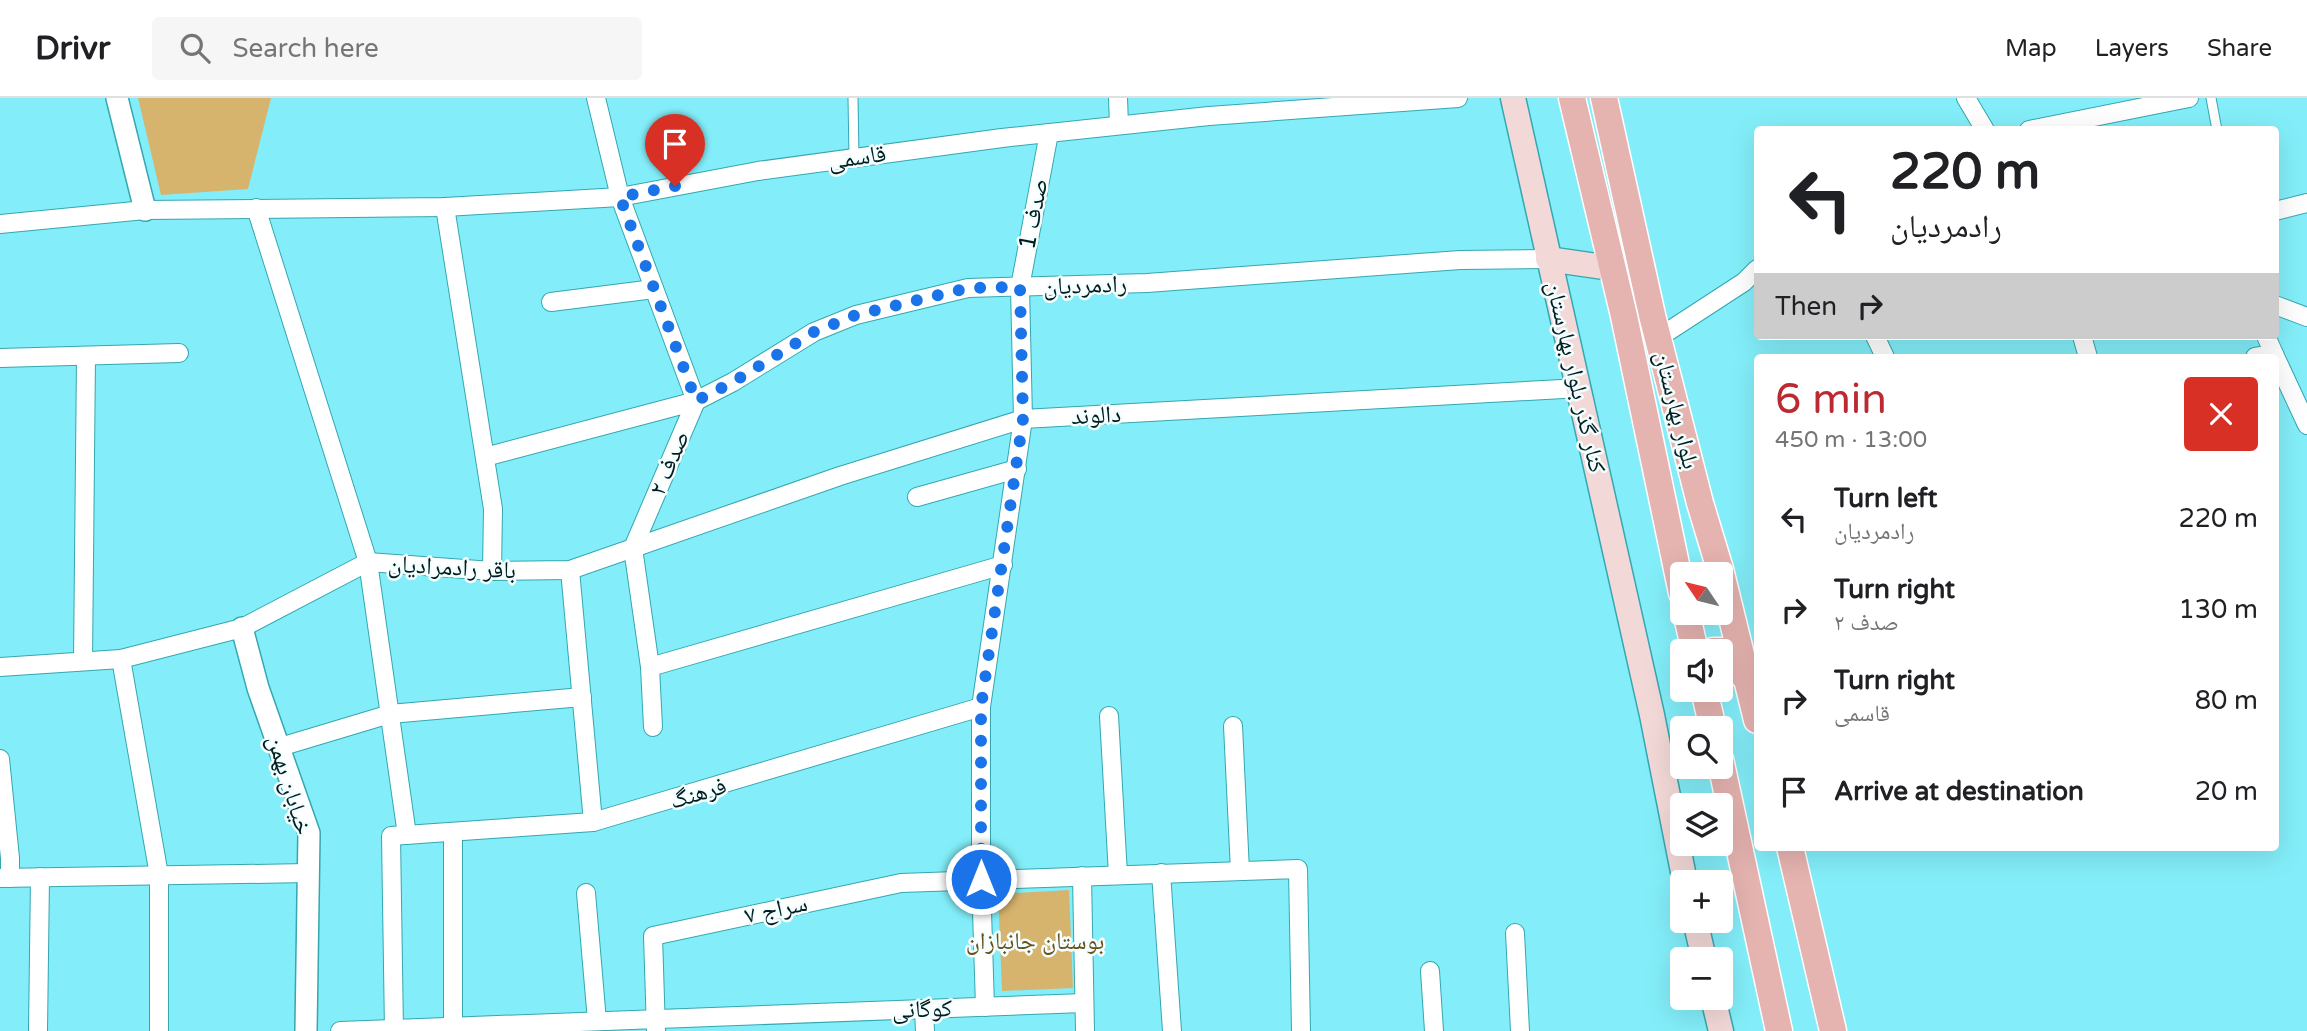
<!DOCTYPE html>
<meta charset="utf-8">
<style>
body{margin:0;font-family:"Varela Round","Noto Naskh Arabic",sans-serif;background:#f6f6f6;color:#202124;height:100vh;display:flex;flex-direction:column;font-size:26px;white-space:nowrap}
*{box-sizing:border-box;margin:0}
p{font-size:23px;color:#757577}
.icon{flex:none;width:38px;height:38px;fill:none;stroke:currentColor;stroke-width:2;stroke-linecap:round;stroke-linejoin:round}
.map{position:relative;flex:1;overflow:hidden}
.panel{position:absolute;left:1754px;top:256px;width:525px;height:497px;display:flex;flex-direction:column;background:#fff;border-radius:7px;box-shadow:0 7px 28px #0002}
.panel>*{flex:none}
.banner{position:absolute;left:1754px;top:28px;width:525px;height:214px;border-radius:7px;box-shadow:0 7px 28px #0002;background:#fff;color:#202124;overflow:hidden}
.needle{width:46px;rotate:305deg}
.fabs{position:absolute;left:1670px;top:464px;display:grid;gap:14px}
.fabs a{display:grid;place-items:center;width:63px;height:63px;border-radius:7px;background:#fff;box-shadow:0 7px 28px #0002;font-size:35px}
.pin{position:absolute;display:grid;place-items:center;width:60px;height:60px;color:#fff;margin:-72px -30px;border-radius:50% 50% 50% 0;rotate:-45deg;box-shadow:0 0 7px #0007}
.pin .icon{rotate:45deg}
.me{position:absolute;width:77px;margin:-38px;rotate:0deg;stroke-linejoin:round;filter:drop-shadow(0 0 5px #0008)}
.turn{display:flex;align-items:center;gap:24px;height:147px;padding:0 21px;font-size:32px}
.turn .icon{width:91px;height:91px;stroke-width:2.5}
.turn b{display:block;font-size:49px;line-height:60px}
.then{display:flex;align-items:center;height:66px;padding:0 21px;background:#0003;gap:14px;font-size:26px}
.round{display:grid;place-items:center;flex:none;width:74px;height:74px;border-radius:7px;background:#f6f6f6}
.head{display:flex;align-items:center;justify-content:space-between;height:119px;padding:0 21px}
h1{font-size:42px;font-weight:600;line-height:52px;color:#ba2a30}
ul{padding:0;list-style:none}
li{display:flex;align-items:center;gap:21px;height:91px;padding:0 21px}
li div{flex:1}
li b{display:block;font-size:26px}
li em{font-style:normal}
header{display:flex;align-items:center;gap:42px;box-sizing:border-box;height:98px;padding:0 35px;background:#fff;border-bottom:2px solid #e0e0e0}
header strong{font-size:33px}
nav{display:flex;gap:38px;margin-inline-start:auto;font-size:24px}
.search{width:490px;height:63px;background:#f6f6f6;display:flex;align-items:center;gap:18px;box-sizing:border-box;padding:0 24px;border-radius:7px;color:#757577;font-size:26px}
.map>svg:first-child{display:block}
.green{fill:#d7b46d}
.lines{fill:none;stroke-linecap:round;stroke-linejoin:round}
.service-casing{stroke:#34a7b1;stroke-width:11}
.minor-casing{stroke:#34a7b1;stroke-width:20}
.tertiary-casing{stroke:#34a7b1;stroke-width:24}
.secondary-casing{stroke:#34a7b1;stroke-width:27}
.primary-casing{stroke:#fff;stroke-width:29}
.service{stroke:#fff;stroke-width:9}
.minor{stroke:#fff;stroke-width:18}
.tertiary{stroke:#fff;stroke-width:21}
.secondary{stroke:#f2d9d7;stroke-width:24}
.primary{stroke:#e5b3b0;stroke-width:26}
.route{stroke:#1a73e8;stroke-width:12;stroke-dasharray:0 21.6}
.labels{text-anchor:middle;stroke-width:5;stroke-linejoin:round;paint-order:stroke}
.street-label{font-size:24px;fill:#001e21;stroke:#f4fefe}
.park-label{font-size:24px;fill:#69511b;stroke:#f4fefe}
</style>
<header>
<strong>Drivr</strong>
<div class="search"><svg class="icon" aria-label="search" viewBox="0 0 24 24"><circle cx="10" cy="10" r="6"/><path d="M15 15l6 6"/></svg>Search here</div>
<nav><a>Map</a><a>Layers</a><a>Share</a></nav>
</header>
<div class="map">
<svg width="2307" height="933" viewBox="0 0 2307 933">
<rect width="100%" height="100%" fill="#83eef9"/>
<g class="green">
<polygon points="138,0 271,0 248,91 161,97"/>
<polygon points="1069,792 1073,890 1002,893 998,796"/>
</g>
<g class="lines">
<defs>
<g id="service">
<polyline points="853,0 854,60"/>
<polyline points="2211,0 2217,32"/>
</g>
<g id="minor">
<polyline points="596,0 620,99 696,303 633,450"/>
<polyline points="1118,0 1119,27"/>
<polyline points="1966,0 1985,32"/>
<polyline points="2029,32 2189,0"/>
<polyline points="445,109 493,411 492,473"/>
<polyline points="256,110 368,464 407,737"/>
<polyline points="2275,113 2307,105"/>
<polyline points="0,126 145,112 445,109 620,99 758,73 1002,40 1209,18 1458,0"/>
<polyline points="551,204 654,191"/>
<polyline points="2275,207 2307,219"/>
<polyline points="1875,238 1885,259"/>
<polyline points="2082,238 2088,259"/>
<polyline points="1658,240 1744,184 1757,171"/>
<polyline points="2274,256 2307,327"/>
<polyline points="2255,259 2274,256 2266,238"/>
<polyline points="0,260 179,255"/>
<polyline points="485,359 696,303 733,284 814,234 856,217 968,190 1147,185 1460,162 1548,161"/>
<polyline points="917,399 1017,371"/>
<polyline points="633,450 650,569 653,629"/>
<polyline points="570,472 593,724"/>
<polyline points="121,561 159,777 159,933"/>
<polyline points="83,563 86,259"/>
<polyline points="0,569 121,561 242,530 368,464 492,473 570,472 840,378 1023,321 1580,290"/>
<polyline points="650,569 1003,467"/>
<polyline points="1109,618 1118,777"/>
<polyline points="1233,628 1240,773"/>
<polyline points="280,649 390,616 582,599"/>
<polyline points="0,661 10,760 10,780"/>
<polyline points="1161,775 1172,933"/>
<polyline points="1082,778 1085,933"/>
<polyline points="0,780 308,775"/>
<polyline points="586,795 597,923"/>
<polyline points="1515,835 1520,933"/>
<polyline points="1430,873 1434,933"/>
<polyline points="985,909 981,781 981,609 1023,321 1020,189 1049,35"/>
<polyline points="924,911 925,933"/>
<polyline points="453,929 453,734"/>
<polyline points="38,933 40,779"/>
<polyline points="340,933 1084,905"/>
<polyline points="394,933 391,738 593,724 981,609"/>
<polyline points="656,933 653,838 901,785 1298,771 1301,933"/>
</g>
<g id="tertiary">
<polyline points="117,0 145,112"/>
<polyline points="242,530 258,590 309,735 306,933"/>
</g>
<g id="secondary">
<polyline points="1513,0 1652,617 1685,784"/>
<polyline points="1548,161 1611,170"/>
<polyline points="1695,822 1704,861"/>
<polyline points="1713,900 1721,933"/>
</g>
<g id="primary">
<polyline points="1572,0 1624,218 1682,495"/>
<polyline points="1604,0 1652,217 1700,405 1720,471 1757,622"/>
<polyline points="1686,514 1695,553"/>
<polyline points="1713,553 1725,553 1743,577"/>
<polyline points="1704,592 1713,630"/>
<polyline points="1720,661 1779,933"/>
<polyline points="1790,749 1833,933"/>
</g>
</defs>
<use href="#service" class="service-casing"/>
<use href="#minor" class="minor-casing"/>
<use href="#tertiary" class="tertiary-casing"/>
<use href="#secondary" class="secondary-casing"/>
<use href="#primary" class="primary-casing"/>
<use href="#service" class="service"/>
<use href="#minor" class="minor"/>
<use href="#tertiary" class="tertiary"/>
<use href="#secondary" class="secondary"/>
<use href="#primary" class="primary"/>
</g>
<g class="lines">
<polyline class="route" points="675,88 620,99 696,303 733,284 814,234 856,217 968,190 1020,189 1023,321 981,609 981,781"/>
</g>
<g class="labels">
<g class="street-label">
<text transform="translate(857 59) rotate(-8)" y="8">قاسمی</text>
<text transform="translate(1033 116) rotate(-79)" y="8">صدف 1</text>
<text transform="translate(1085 187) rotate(-2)" y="8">رادمردیان</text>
<text transform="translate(1576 279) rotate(77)" y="8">کنار گذر بلوار بهارستان</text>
<text transform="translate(1677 312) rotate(76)" y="8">بلوار بهارستان</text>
<text transform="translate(1096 317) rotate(-3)" y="8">دالوند</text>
<text transform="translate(669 365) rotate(-67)" y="8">صدف ۲</text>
<text transform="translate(452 469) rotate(3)" y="8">باقر رادمرادیان</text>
<text transform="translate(290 687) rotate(73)" y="8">خیابان بهمن</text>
<text transform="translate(698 695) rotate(-17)" y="8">فرهنگ</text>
<text transform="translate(776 811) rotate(-12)" y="8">سراج ۷</text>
<text transform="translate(922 911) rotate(-2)" y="8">کوگانی</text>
</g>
<g class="park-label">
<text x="1035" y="851">بوستان جانبازان</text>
</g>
</g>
</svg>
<div class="fabs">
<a><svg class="needle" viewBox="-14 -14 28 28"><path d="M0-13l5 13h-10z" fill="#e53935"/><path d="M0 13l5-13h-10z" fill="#757577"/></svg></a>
<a><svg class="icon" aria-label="sound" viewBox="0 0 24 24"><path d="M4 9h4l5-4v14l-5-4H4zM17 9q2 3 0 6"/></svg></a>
<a><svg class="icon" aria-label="search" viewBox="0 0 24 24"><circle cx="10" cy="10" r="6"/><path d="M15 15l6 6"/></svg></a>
<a><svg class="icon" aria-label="layers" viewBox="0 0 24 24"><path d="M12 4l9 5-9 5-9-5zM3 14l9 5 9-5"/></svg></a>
<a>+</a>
<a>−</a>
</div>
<div class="pin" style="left:675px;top:88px;background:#d93025"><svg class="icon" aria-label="arrive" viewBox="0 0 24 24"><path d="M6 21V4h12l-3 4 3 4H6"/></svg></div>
<svg class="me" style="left:981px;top:781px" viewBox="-20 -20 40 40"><circle r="17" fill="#1a73e8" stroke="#fff" stroke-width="3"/><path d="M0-11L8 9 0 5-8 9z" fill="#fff"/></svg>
<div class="banner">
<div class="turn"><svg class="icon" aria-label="left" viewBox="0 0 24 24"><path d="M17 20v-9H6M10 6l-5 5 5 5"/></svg><div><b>220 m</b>رادمردیان</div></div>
<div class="then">Then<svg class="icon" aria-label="right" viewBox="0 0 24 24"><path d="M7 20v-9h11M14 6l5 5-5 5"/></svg></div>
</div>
<section class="panel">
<div class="head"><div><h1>6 min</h1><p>450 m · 13:00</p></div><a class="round" style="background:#d93025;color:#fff"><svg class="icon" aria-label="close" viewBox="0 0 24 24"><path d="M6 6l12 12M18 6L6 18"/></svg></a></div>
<ul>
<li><svg class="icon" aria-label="left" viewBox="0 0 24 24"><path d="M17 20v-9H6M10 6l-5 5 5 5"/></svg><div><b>Turn left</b><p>رادمردیان</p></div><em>220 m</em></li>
<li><svg class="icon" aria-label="right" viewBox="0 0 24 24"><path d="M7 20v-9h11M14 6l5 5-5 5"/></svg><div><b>Turn right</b><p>صدف ۲</p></div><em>130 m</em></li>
<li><svg class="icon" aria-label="right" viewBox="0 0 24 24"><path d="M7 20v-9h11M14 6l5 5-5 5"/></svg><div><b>Turn right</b><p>قاسمی</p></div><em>80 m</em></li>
<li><svg class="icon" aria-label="arrive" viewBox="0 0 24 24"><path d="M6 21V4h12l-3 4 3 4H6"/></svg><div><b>Arrive at destination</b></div><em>20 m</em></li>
</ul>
</section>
</div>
